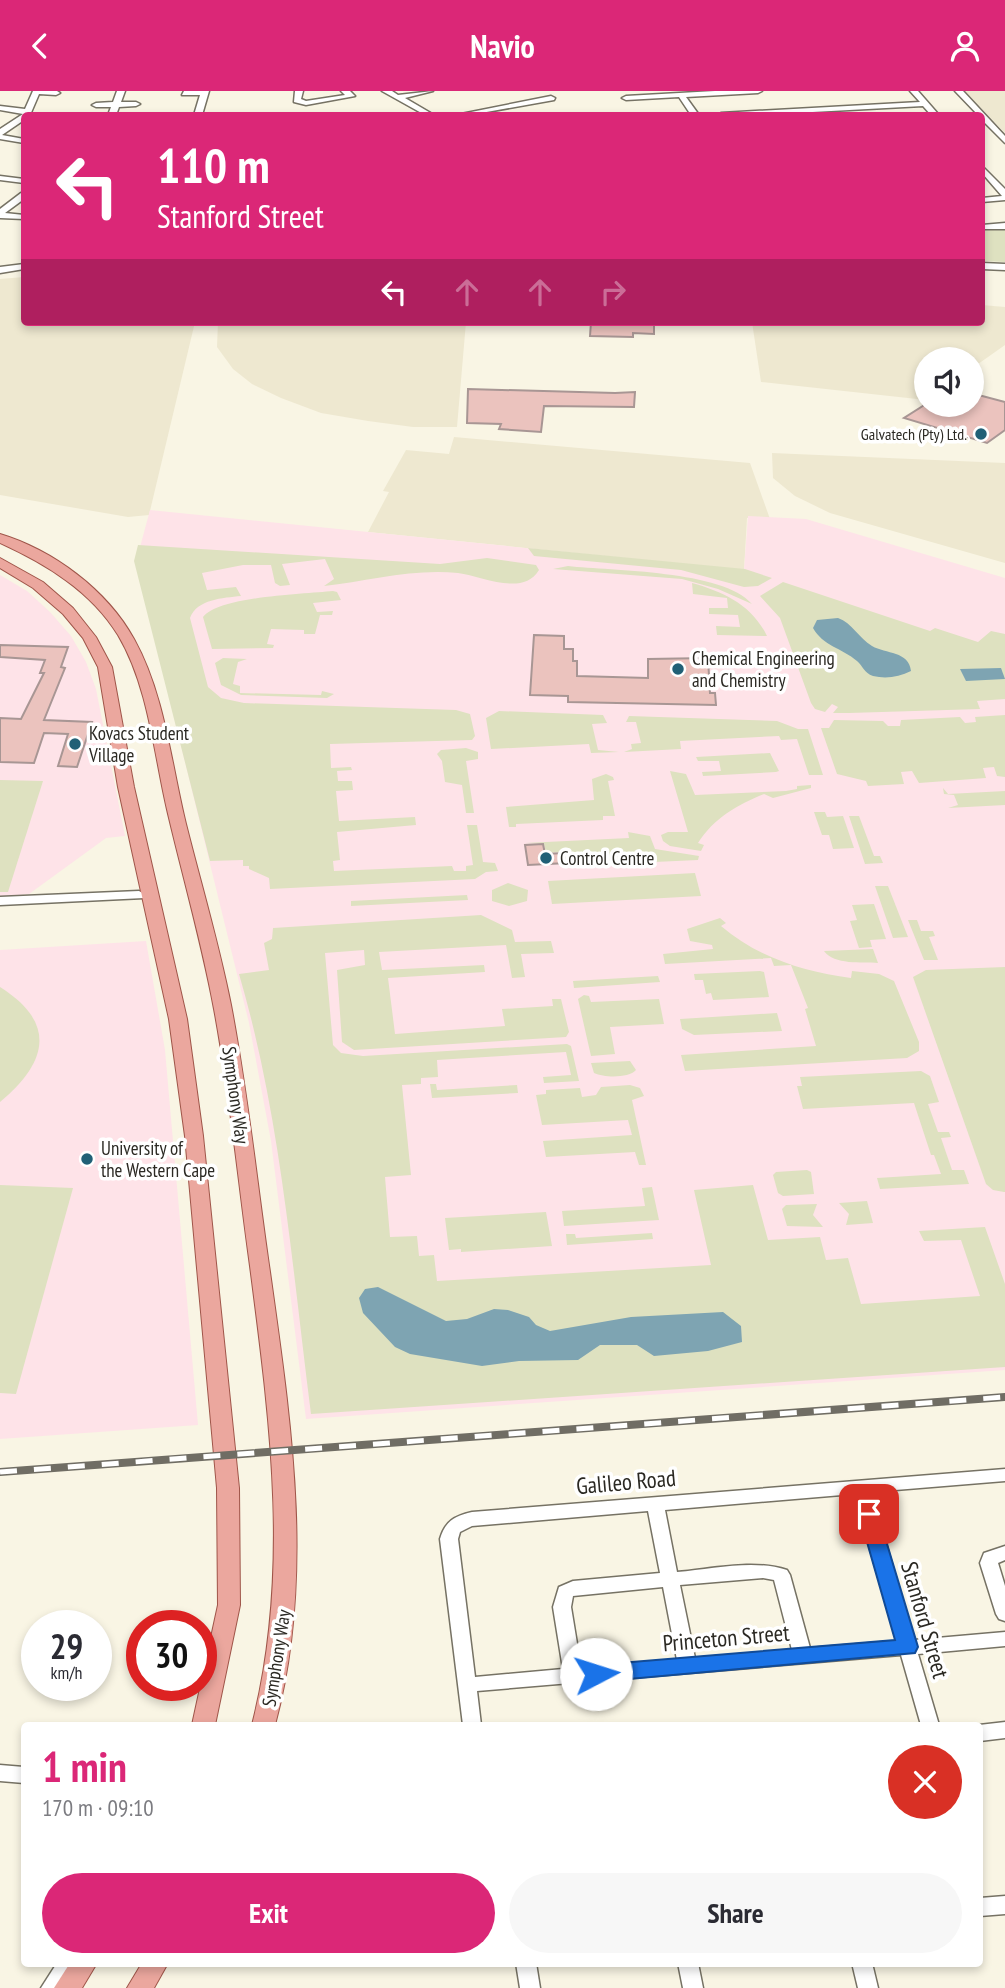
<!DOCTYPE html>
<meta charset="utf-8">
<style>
body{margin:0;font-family:"PT Sans Narrow",sans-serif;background:#f7f7f7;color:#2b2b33;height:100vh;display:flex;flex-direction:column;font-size:26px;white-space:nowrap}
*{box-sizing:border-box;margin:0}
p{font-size:23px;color:#7c7c81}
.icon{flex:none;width:38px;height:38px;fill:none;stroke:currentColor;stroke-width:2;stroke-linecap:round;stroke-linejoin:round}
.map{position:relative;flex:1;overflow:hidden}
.drawer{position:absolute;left:21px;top:1631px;width:962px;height:245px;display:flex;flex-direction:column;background:#fff;border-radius:7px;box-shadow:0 4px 10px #0003}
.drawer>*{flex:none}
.top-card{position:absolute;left:21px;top:21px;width:964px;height:214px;border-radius:7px;box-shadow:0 4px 10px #0003;background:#db2777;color:#fff;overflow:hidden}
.fabs{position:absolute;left:914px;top:256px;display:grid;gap:14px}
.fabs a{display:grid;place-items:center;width:70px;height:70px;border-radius:50%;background:#fff;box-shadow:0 4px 10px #0003;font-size:35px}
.speed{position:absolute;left:21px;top:1519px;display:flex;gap:14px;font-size:35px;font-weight:700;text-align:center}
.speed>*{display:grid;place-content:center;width:91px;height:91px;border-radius:50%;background:#fff;box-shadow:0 4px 10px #0003;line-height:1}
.speed small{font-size:18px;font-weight:400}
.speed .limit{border:10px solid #d22;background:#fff;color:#111}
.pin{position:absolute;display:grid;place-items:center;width:60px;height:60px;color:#fff;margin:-30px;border-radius:14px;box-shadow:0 4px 10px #0006}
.me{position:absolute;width:77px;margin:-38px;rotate:85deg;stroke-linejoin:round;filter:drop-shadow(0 0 5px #0008)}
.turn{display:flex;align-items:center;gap:24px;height:147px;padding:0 21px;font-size:32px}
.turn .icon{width:91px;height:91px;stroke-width:2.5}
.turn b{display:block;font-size:49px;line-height:60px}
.lanes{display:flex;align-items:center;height:66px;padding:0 21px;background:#0003;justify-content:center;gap:35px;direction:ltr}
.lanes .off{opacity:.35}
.round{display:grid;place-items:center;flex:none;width:74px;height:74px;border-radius:37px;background:#f7f7f7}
.summary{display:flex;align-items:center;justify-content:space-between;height:119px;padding:0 21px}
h1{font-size:42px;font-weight:800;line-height:52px;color:#db2777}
.primary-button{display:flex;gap:14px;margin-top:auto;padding:14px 21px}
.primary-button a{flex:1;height:80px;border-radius:42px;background:#db2777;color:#fff;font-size:28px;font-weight:800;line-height:80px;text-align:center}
.primary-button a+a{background:#f7f7f7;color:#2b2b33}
header{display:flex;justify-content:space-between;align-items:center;height:91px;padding:0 21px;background:#db2777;color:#fff;font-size:32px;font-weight:800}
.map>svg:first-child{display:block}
.built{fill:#eee8d0}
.education{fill:#fee3e8}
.green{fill:#dee1c0}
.water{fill:#7ea4b2}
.building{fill:#ebc3be;stroke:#a89694;stroke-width:2}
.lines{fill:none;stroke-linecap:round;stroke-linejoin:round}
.minor-casing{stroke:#767264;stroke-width:3}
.major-casing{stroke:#9f5549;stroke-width:2}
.minor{fill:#fff;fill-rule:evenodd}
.major{fill:#eba79e;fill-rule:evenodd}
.rail-casing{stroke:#706d64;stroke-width:8}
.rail{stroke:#fff;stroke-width:5;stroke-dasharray:17;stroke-linecap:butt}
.route{fill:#1a73e8;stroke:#114b97;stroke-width:2}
.poi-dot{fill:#216076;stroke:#fff;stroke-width:2.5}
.labels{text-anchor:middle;stroke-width:7;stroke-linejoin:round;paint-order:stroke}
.far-poi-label{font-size:16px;fill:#2b2923;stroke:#fff;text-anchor:end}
.poi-label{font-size:19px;fill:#2b2923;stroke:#fff;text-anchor:start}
.street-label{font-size:19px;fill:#2b2923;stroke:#fff}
.near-street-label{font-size:23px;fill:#2b2923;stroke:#fff}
</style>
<header><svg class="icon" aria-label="back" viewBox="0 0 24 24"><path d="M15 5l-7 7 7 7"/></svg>Navio<svg class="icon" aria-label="person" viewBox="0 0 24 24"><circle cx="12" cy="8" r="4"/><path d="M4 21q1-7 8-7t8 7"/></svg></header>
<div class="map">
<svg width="1005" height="1897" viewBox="0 0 1005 1897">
<rect width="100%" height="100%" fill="#f9f5e4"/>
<g class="built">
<polygon points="965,0 1005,0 1005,42"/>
<polygon points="24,186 24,231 195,231 149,424 128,426 0,404 0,188"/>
<polygon points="982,214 1005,216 1005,254 971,278 971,268 926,268 926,309 761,291 752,231 982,231"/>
<polygon points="218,231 466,231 457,336 413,336 368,330 321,322 281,307 252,293 233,278 217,256"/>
<polygon points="454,346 750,372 770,428 747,427 744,479 368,441 389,401 383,400 406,359 449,363"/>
<polygon points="772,362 1005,372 1005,472 830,422 795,405 773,387"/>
</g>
<g class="education">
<polygon points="150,419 744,479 748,425 806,428 1005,487 1005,1279 306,1328 271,1050 249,932 136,471"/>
<polygon points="0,484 27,500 50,521 71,545 86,571 96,598 125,745 106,747 29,803 0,806"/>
<polygon points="146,850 165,959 198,1334 0,1348 0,859"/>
</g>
<g class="green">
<polygon points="1005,137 1005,171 982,170 982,138"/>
<path d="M138,454L440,473L487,467L536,474L539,479C523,506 482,485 458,482C415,477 367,490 324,495L334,488L325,468L282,473L290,494L280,495L275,492L271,474H243L202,482L207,499L236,496L241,505C223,507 197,508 190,527L208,596L221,607L244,612L456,619L470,623L475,645L472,649L330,653L331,677L351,676L352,679L337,680L338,690H352L353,699L336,700L339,730L415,726L416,734L337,741L340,769L333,770L334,780L452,775L454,780H466V775L473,774L467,734H477L483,771L495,772L498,780L486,781L475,788L270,798L269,787L249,778V775H243V769L210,770L134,470Z"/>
<polygon points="528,457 745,478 772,487 758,495 744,496 681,479 534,465"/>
<path d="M568,475C612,480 723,479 752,513L718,498L682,488L553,478Z"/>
<polygon points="783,491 930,540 935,537 978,551 991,540 1005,543 1005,608 977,610 980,618 849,622 833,622 838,616 832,613 825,621 815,618 811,612 780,527 760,505"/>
<path d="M692,492C724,501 752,514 767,545L717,544L716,535L740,536L738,524L709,523V517H728L727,507L693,503Z"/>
<path d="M333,500L337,501L341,509L313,512L317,521L333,520L332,524H320L315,543H304V539L271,538L267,553L274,554L273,557L212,558L203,526C220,505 305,503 333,500Z"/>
<polygon points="223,567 247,568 238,571 233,593 240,595 240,602 321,604 322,600 334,603 327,607 241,604 221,594 215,572"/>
<polygon points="499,620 603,624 607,632 592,633 598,659 619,661 591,662 589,653 491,658 486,627"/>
<polygon points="1005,624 1005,686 997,685 994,676 983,677 986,687 919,692 912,680 901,681 904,693 868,695 866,690 837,683 821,637 829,637 834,629 883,630 888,635 900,635 901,629 960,626 965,632 976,631 975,626"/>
<polygon points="629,625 777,630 798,638 808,638 823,684 809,684 797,648 781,649 779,645 680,650 681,658 624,661 632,658 631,653 641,652 636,631 626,631"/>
<polygon points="466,657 478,661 478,668 466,670 474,722 466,722 462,694 445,691 442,670 437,663 441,659"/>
<polygon points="770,662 779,680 776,681 703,685 702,681 721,680 719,670 698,670 696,666"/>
<path d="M670,680L686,683L695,704L786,700L797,698V695L811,694V697L773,707L764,703C737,714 714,727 698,752L704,754L701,760L670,755L663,750L661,744L668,741H688Z"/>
<polygon points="606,683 613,686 614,689 608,690 615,725 603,725 603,729 516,733 516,736 509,736 506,716 594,709 592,688"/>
<polygon points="0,689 43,690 8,801 0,801"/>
<polygon points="943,697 948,703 1005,700 1005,714 948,717 958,714 954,704 944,703"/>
<polygon points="814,721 825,721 827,726 843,725 854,757 833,758 829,744 822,744"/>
<polygon points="849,725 859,725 874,765 880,765 883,772 865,773"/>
<polygon points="628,741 650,745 655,758 699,765 698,769 567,775 565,761 546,762 544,753 525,752 629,747"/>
<polygon points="695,782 701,805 552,813 548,790"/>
<polygon points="508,792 528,799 527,810 509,815 492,810 492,799"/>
<polygon points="875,795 888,795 908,846 893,847"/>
<polygon points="467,804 468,809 351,815 351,810"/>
<polygon points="874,813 886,848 870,849 872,856 859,857 850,830 857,829 852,814"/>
<path d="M481,824L512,839L515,851L551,850L554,862L521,863L525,886L512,887L506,854L379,861L382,879L484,874L485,881L388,887L395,943L505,935L502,918L553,915L552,908H561L569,941L566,946L354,959L342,951L337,879L365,874L364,859L325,862L333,954L341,962L363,965L567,953L571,955L579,990L544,992L543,986L571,984L566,961L437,969L438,986L421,987V993L402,994L411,1084L385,1086L390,1146L417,1145L419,1165L434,1164L437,1190L711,1174L694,1099L753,1094L768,1149L820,1146L826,1169L848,1167L861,1213L980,1205L961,1149L924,1150L919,1140L985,1136L1005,1193V1276L311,1323C292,1176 281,1026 239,883L269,879L264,852L272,848L273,837Z"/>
<path d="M720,827L726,832L721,835C757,866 804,881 851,887L852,880L879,883L894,890L919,951V960L907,967L685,980L681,964L816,955L805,918L808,917L791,874L774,875L771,867L665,873L663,863L713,858L712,854L690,850L687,838Z"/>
<polygon points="908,829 917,829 921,840 933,840 935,845 929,846 938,869 924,869"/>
<path d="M873,858L878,872C862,871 834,874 824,860Z"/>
<polygon points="1005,876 1005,1101 1004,1101 993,1099 986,1093 913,886 926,879"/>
<polygon points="760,880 764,881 769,906 713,909 711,902 706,903 703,889 695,889 694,883"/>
<polygon points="658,885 660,891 574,897 573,890"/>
<path d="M0,896C57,932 48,971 0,1011Z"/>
<polygon points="584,904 589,905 591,911 659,908 664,933 610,936 615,963 591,965 578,908"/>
<polygon points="777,922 782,940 694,944 682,938 680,928"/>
<path d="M630,970L636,979C629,987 605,987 594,982L591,972Z"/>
<polygon points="921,980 930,985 939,1011 928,1013 938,1041 949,1041 951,1046 941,1047 952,1079 964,1079 969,1093 880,1098 877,1087 941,1083 934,1064 931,1064 914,1012 803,1018 797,995 802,995 800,986"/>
<polygon points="430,993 436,993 437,999 517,994 518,1002 432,1007"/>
<polygon points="630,994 640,997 644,1005 632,1009 646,1074 639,1074 635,1061 546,1066 543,1050 632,1044 628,1029 542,1034 536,1004 546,1003 546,999 580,997 582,1006 596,1004 601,996"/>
<polygon points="807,1079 811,1081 814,1103 783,1105 778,1102 773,1084 776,1081"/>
<polygon points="0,1094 73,1097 16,1303 0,1302"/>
<polygon points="652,1096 659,1129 564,1135 562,1120 645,1115 642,1097"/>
<polygon points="867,1110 873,1132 846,1134 849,1123 839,1112"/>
<polygon points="817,1113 813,1124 823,1136 787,1135 782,1118 786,1114"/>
<polygon points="546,1121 552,1155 461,1161 461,1158 449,1159 445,1127"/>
<polygon points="652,1142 653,1148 567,1154 566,1143 575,1143 576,1147"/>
</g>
<g class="water">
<path d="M838,527C852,532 859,547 872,555C886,563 909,560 911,580C899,586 886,588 873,585C864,582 863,575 857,570C842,557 823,555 813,537L817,529Z"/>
<polygon points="1001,577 1005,588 966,590 960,578"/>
<polygon points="378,1196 446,1230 467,1228 494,1218 508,1219 529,1226 536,1234 550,1240 631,1226 723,1221 741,1235 742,1251 708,1260 654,1265 637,1254 600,1254 578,1269 519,1270 482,1275 410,1263 395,1256 363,1222 359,1207 365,1198"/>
</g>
<g class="building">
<polygon points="591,231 654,231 654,243 633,242 633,246 590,245"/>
<polygon points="468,298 615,302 635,301 634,316 544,315 541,341 499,338 501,333 467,332"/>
<polygon points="971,302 1005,311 1005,339 987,352 904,327 926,313 971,313"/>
<polygon points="534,544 564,545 564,558 573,558 573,570 577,570 577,585 648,587 648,568 708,567 710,602 715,602 716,614 568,611 568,605 530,604"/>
<polygon points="0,554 68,556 61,576 65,577 44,629 92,631 77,676 58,675 68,643 44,642 34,672 0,671 0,627 21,628 44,582 40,582 45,569 0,566"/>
<polygon points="543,753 545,763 565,762 567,772 528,774 525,754"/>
</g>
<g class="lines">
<defs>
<g id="minor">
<polygon points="33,0 57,0 60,2 56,4 39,3 30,24 24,24 24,29 2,44 24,48 24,52 0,48 0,38 23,23 0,19 0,15 25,18"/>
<polygon points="117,0 125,0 121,11 136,11 140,13 136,15 119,16 116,24 108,24 111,16 96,16 92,14 96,12 113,11"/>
<polygon points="184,0 209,0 202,24 194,24 200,4 182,4"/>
<polygon points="295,0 303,0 301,8 306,10 345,4 341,0 350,0 355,5 306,14 294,11"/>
<polygon points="382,0 392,0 398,4 433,0 405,7 434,24 425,24"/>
<polygon points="715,0 762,0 758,2 686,6 699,24 691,24 679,6 626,9 622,7 626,5"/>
<polygon points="910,0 918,0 939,24 931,24 923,15 755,24 717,24 721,22 920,11"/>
<polygon points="955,0 963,0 1005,45 1005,52 982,29 982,24 978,24"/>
<polygon points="551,5 555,7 554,9 470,24 456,24"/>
<polygon points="982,75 1005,98 1005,109 982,111 982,107 1002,105 982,82"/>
<polygon points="0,85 24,88 24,92 0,89"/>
<polygon points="21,102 24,102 24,108 5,122 24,124 24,128 0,127 0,118"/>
<polygon points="1005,132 1005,138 982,138 982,134"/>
<polygon points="982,172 1005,173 1005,179 982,178"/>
<polygon points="24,173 24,178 0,182 0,176"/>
<polygon points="139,800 146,804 144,807 0,814 0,806"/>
<path d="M1005,1378V1390L871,1401L914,1549L1005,1541V1555L918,1563L939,1634H921L901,1564L477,1600L481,1634H463L440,1448C445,1430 455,1425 472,1421ZM854,1403L897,1550L810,1557L790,1484L787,1479C753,1468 713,1478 677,1481L665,1419ZM648,1420L660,1482L573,1490L559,1496L553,1516L563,1578L475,1586L458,1448L460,1441L472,1435ZM763,1487L774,1489L792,1559L695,1567L680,1494ZM663,1496L677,1569L581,1577L571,1516L573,1505Z"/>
<polygon points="1005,1455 1005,1469 998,1472 1005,1495 1005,1530 999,1528 996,1523 980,1472 984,1462"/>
<polygon points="1005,1631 1005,1647 980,1650 979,1634"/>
<polygon points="0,1674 24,1676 24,1692 0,1690"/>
<polygon points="1005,1805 1005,1823 980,1825 980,1807"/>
<polygon points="57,1872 79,1872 63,1897 41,1897"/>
<polygon points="516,1872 536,1872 540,1897 520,1897"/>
<polygon points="678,1872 698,1872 703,1897 683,1897"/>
<polygon points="852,1872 872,1872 878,1897 858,1897"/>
</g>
<g id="major">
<path d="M0,443C53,459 107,499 134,548C165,604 171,672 186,733C201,793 219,853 231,914C248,1002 257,1092 270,1181C291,1331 315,1486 275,1634H252C291,1481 270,1330 250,1175C238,1089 230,1003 214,918C202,853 184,790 169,727C154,667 150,598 118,544C91,500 46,473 0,452Z"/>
<polygon points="0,467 43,491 73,517 96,546 112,576 134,696 187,928 203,1045 239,1397 240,1514 215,1634 192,1634 218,1514 217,1397 185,1045 169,928 118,696 98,576 83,547 63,523 33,497 0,477"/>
<polygon points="70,1872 97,1872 82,1897 54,1897"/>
<polygon points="142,1872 168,1872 154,1897 127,1897"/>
</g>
</defs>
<use href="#minor" class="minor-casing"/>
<use href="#major" class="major-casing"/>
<use href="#minor" class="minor"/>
<use href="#major" class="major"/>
<defs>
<polyline id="rail" points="0,1381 1005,1306"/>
</defs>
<use href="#rail" class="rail-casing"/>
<use href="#rail" class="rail"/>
</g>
<polygon class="route" points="869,1415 876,1418 878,1423 918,1556 915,1562 596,1591 588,1589 585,1583 588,1577 596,1574 895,1549 859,1423 862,1418"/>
<g class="poi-dot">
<circle cx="981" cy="343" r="7"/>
<circle cx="678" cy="578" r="7"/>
<circle cx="75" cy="653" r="7"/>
<circle cx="546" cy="767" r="7"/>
<circle cx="87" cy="1068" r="7"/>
</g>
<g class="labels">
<g class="far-poi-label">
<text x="967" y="349">Galvatech (Pty) Ltd.</text>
</g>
<g class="poi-label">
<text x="692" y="574">Chemical Engineering<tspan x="692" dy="22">and Chemistry</tspan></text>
<text x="89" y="649">Kovacs Student<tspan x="89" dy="22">Village</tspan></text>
<text x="560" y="774">Control Centre</text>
<text x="101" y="1064">University of<tspan x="101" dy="22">the Western Cape</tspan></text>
</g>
<g class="street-label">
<text transform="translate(236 1004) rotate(82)" y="7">Symphony Way</text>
<text transform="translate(276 1567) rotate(-81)" y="7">Symphony Way</text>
</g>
<g class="near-street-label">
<text transform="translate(626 1391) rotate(-5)" y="8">Galileo Road</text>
<text transform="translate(925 1529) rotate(74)" y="8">Stanford Street</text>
<text transform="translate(726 1547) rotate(-5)" y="8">Princeton Street</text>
</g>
</g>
</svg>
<div class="fabs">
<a><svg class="icon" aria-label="sound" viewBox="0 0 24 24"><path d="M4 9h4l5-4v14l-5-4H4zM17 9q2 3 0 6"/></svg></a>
</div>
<div class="speed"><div>29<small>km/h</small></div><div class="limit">30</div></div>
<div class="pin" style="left:869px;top:1423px;background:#d93025"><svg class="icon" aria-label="arrive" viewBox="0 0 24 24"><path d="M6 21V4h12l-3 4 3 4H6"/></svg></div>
<svg class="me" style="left:596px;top:1583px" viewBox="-20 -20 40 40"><circle r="19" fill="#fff"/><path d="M0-13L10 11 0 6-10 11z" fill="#1a73e8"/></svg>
<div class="top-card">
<div class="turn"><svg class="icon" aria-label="left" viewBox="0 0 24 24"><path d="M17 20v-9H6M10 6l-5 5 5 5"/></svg><div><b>110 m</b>Stanford Street</div></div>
<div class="lanes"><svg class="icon" aria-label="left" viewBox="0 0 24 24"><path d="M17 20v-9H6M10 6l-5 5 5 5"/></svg><svg class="icon off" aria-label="ahead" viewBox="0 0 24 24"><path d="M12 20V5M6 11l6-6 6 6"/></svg><svg class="icon off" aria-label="ahead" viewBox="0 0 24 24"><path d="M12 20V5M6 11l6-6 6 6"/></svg><svg class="icon off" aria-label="right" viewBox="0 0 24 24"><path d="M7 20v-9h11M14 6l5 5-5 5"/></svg></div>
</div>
<section class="drawer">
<div class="summary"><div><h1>1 min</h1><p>170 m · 09:10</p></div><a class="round" style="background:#d93025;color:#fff"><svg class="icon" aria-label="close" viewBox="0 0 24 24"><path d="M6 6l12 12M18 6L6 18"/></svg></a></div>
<div class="primary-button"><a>Exit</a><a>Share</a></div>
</section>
</div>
